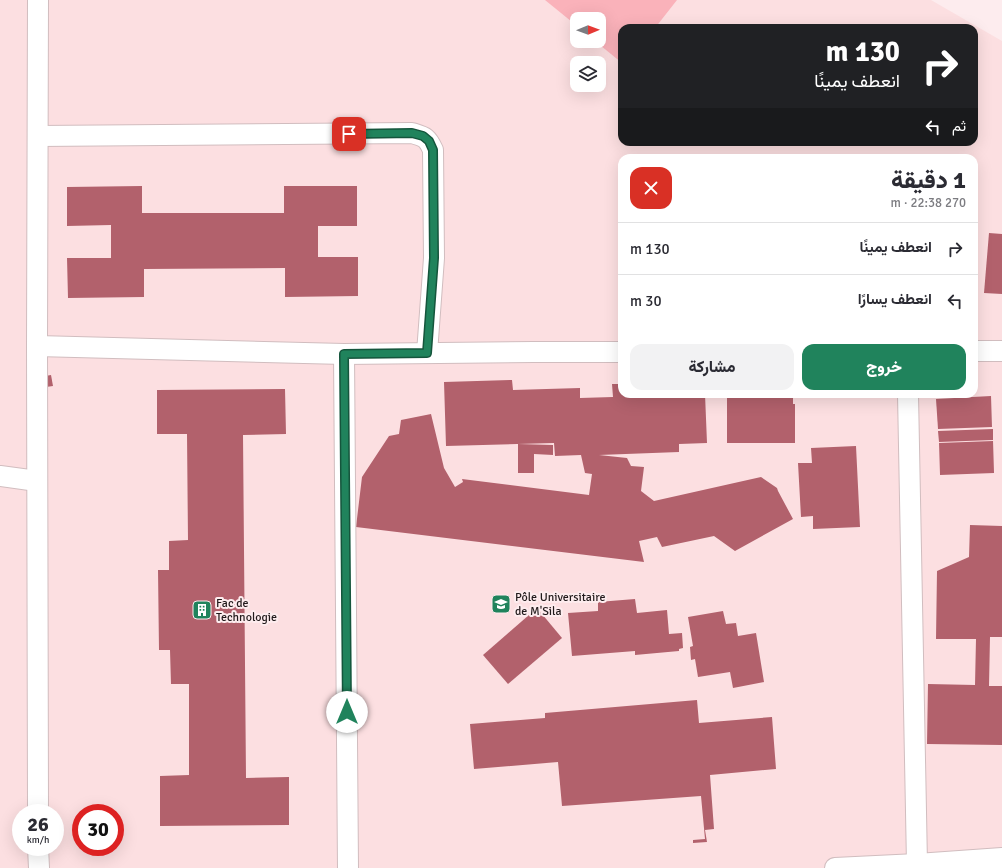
<!DOCTYPE html>
<html lang="ar">
<meta charset="utf-8">
<style>
body{margin:0;font-family:Signika,Vazirmatn,sans-serif;background:#f2f2f3;color:#2b2b33;direction:rtl;height:100vh;display:flex;flex-direction:column;font-size:15px;white-space:nowrap}
*{box-sizing:border-box;margin:0}
p{font-size:13px;color:#7c7c81}
.icon{flex:none;width:22px;height:22px;fill:none;stroke:currentColor;stroke-width:2;stroke-linecap:round;stroke-linejoin:round}
.map{position:relative;flex:1;overflow:hidden;direction:ltr}
.side{position:absolute;left:618px;top:154px;width:360px;height:244px;display:flex;flex-direction:column;background:#fff;border-radius:12px;box-shadow:0 4px 16px #0002;direction:rtl}
.side>*{flex:none}
.top-card{position:absolute;left:618px;top:24px;width:360px;height:122px;border-radius:12px;box-shadow:0 4px 16px #0002;direction:rtl;background:#202124;color:#fff;overflow:hidden}
.needle{width:26px;rotate:89deg}
.fabs{position:absolute;left:570px;top:12px;display:grid;gap:8px}
.fabs a{display:grid;place-items:center;width:36px;height:36px;border-radius:8px;background:#fff;box-shadow:0 4px 16px #0002;font-size:20px}
.speed{position:absolute;left:12px;top:804px;display:flex;gap:8px;font-size:20px;font-weight:700;text-align:center}
.speed>*{display:grid;place-content:center;width:52px;height:52px;border-radius:50%;background:#fff;box-shadow:0 4px 16px #0002;line-height:1}
.speed small{font-size:10px;font-weight:400}
.speed .limit{border:6px solid #d22;background:#fff;color:#111}
.pin{position:absolute;display:grid;place-items:center;width:34px;height:34px;color:#fff;margin:-17px;border-radius:8px;box-shadow:0 2px 6px #0006}
.me{position:absolute;width:44px;margin:-22px;rotate:0deg;stroke-linejoin:round;filter:drop-shadow(0 0 3px #0008)}
.turn{display:flex;align-items:center;gap:14px;height:84px;padding:0 12px;font-size:18px}
.turn .icon{width:52px;height:52px;stroke-width:2.5}
.turn b{display:block;font-size:28px;line-height:34px}
.then{display:flex;align-items:center;height:38px;padding:0 12px;background:#0003;gap:8px;font-size:15px}
.round{display:grid;place-items:center;flex:none;width:42px;height:42px;border-radius:12px;background:#f2f2f3}
.overview{display:flex;align-items:center;justify-content:space-between;height:68px;padding:0 12px}
h1{font-size:24px;font-weight:800;line-height:30px}
.button{display:flex;gap:8px;margin-top:auto;padding:8px 12px}
.button a{flex:1;height:46px;border-radius:12px;background:#20835c;color:#fff;font-size:16px;font-weight:800;line-height:46px;text-align:center}
.button a+a{background:#f2f2f3;color:#2b2b33}
ul{padding:0;list-style:none}
li{display:flex;align-items:center;gap:12px;height:52px;padding:0 12px;border-top:1px solid #e1e1e2}
li div{flex:1}
li b{display:block;font-size:15px}
li em{font-style:normal}
.map>svg:first-child{display:block}
.built{fill:#fcdfe1;fill-rule:evenodd}
.green{fill:#fab2ba}
.building{fill:#b2616c}
.lines{fill:none;stroke-linecap:round;stroke-linejoin:round}
.minor-casing{stroke:#d1bdbf;stroke-width:22}
.minor{stroke:#fff;stroke-width:20}
.route-casing{stroke:#15553c;stroke-width:10}
.route{stroke:#20835c;stroke-width:7}
.labels{text-anchor:middle;stroke-width:4;stroke-linejoin:round;paint-order:stroke}
.poi-label{font-size:12px;fill:#211a1b;stroke:#fdecee;text-anchor:start}
</style>
<div class="map">
<svg width="1002" height="868" viewBox="0 0 1002 868">
<rect width="100%" height="100%" fill="#fdecee"/>
<path class="built" d="M0,0H931L1002,41V868H0ZM577,19H599V41H577ZM622,28H974V142H622ZM577,63H599V85H577ZM622,158H974V394H622ZM21,813H55V847H21ZM81,813H115V847H81Z"/>
<polygon class="green" points="545,0 677,0 655,28 622,28 622,63 595,41 599,41 599,19 577,19 577,26"/>
<g class="building">
<polygon points="142,186 142,213 284,213 284,186 357,186 357,226 318,226 318,257 358,257 358,296 285,297 285,268 144,269 144,297 68,298 67,258 111,258 111,225 67,226 67,187"/>
<polygon points="989,233 1002,234 1002,294 984,293"/>
<polygon points="51,375 53,386 46,387 45,376"/>
<polygon points="512,380 513,390 580,388 580,398 613,397 612,384 622,384 622,394 705,394 707,443 679,444 679,452 599,455 627,458 631,466 644,467 641,491 654,501 761,477 777,488 778,491 793,519 735,551 714,536 662,547 657,537 639,541 644,562 356,527 362,477 389,436 399,434 401,420 431,414 444,468 455,487 463,482 462,479 589,495 592,474 585,473 581,455 555,456 554,443 446,446 444,382"/>
<polygon points="285,389 286,434 243,435 246,778 289,777 289,825 160,826 160,776 189,775 189,684 171,684 170,650 159,650 158,570 169,570 169,541 188,540 187,434 157,434 157,390"/>
<polygon points="727,394 793,394 793,404 795,404 795,443 727,443"/>
<polygon points="991,396 992,427 938,429 936,399"/>
<polygon points="993,429 993,440 939,442 938,431"/>
<polygon points="993,441 994,473 940,475 939,443"/>
<polygon points="518,444 553,445 553,455 534,454 534,473 518,473"/>
<polygon points="856,446 860,527 813,529 813,516 801,517 798,463 812,463 811,448"/>
<polygon points="970,525 1002,526 1002,637 990,637 989,686 1002,686 1002,745 927,744 928,684 975,685 976,639 936,639 937,571 969,557"/>
<polygon points="635,599 637,613 667,610 669,634 682,633 683,648 679,649 679,651 635,655 635,651 572,656 568,613 598,611 598,602"/>
<polygon points="537,608 562,638 508,684 483,655"/>
<polygon points="723,611 726,624 736,623 738,636 756,633 764,682 733,688 730,672 698,677 695,659 691,660 690,647 693,646 688,617"/>
<polygon points="697,700 699,723 772,717 776,769 710,775 714,829 705,830 707,842 693,843 693,840 705,839 701,796 562,806 558,762 474,769 470,724 545,718 545,713"/>
</g>
<g class="lines">
<defs>
<g id="minor">
<polyline points="38,0 37,346 38,813"/>
<path d="M38,136L412,133C425,137 427,137 433,150L434,258L427,353"/>
<polyline points="37,346 344,354 534,352 622,352"/>
<polyline points="974,351 1002,351"/>
<polyline points="344,354 348,868"/>
<polyline points="908,394 917,864"/>
<polyline points="0,476 37,481"/>
<polyline points="38,847 39,868"/>
<polyline points="835,868 917,864 1002,858"/>
</g>
</defs>
<use href="#minor" class="minor-casing"/>
<use href="#minor" class="minor"/>
</g>
<g class="lines">
<defs>
<polyline id="route" points="347,712 344,354 427,353 434,258 433,150 429,141 423,136 412,133 349,134"/>
</defs>
<use href="#route" class="route-casing"/>
<use href="#route" class="route"/>
</g>
<defs>
<symbol id="university-square" viewBox="-11 -11 22 22"><rect x="-9" y="-9" width="18" height="18" rx="4" fill="#20835c" stroke="#fdecee"/><path d="M0-5L7-2L0 1L-7-2ZM-4 1L0 2.5L4 1V4Q0 6-4 4Z" fill="#fff"/></symbol>
<symbol id="building-square" viewBox="-11 -11 22 22"><rect x="-9" y="-9" width="18" height="18" rx="4" fill="#20835c" stroke="#fdecee"/><path d="M-4-6H4V6H1V3H-1V6H-4ZM-2.5-4.3h1.7v1.8h-1.7ZM.8-4.3h1.7v1.8H.8ZM-2.5-1h1.7V.8h-1.7ZM.8-1h1.7V.8H.8Z" fill="#fff"/></symbol>
</defs>
<g fill-rule="evenodd">
<use href="#university-square" x="490" y="593" width="22" height="22"/>
<use href="#building-square" x="191" y="599" width="22" height="22"/>
</g>
<g class="labels">
<g class="poi-label">
<text x="515" y="601">Pôle Universitaire<tspan x="515" dy="14">de M'Sila</tspan></text>
<text x="216" y="607">Fac de<tspan x="216" dy="14">Technologie</tspan></text>
</g>
</g>
</svg>
<div class="fabs">
<a><svg class="needle" viewBox="-14 -14 28 28"><path d="M0-13l5 13h-10z" fill="#e53935"/><path d="M0 13l5-13h-10z" fill="#7c7c81"/></svg></a>
<a><svg class="icon" aria-label="layers" viewBox="0 0 24 24"><path d="M12 4l9 5-9 5-9-5zM3 14l9 5 9-5"/></svg></a>
</div>
<div class="speed"><div>26<small>km/h</small></div><div class="limit">30</div></div>
<div class="pin" style="left:349px;top:134px;background:#d93025"><svg class="icon" aria-label="arrive" viewBox="0 0 24 24"><path d="M6 21V4h12l-3 4 3 4H6"/></svg></div>
<svg class="me" style="left:347px;top:712px" viewBox="-20 -20 40 40"><circle r="19" fill="#fff"/><path d="M0-13L10 11 0 6-10 11z" fill="#20835c"/></svg>
<div class="top-card">
<div class="turn"><svg class="icon" aria-label="right" viewBox="0 0 24 24"><path d="M7 20v-9h11M14 6l5 5-5 5"/></svg><div><b>130 m</b>انعطف يمينًا</div></div>
<div class="then">ثم<svg class="icon" aria-label="left" viewBox="0 0 24 24"><path d="M17 20v-9H6M10 6l-5 5 5 5"/></svg></div>
</div>
<section class="side">
<div class="overview"><div><h1>1 دقيقة</h1><p>270 m · 22:38</p></div><a class="round" style="background:#d93025;color:#fff"><svg class="icon" aria-label="close" viewBox="0 0 24 24"><path d="M6 6l12 12M18 6L6 18"/></svg></a></div>
<ul>
<li><svg class="icon" aria-label="right" viewBox="0 0 24 24"><path d="M7 20v-9h11M14 6l5 5-5 5"/></svg><div><b>انعطف يمينًا</b></div><em>130 m</em></li>
<li><svg class="icon" aria-label="left" viewBox="0 0 24 24"><path d="M17 20v-9H6M10 6l-5 5 5 5"/></svg><div><b>انعطف يسارًا</b></div><em>30 m</em></li>
</ul>
<div class="button"><a>خروج</a><a>مشاركة</a></div>
</section>
</div>
